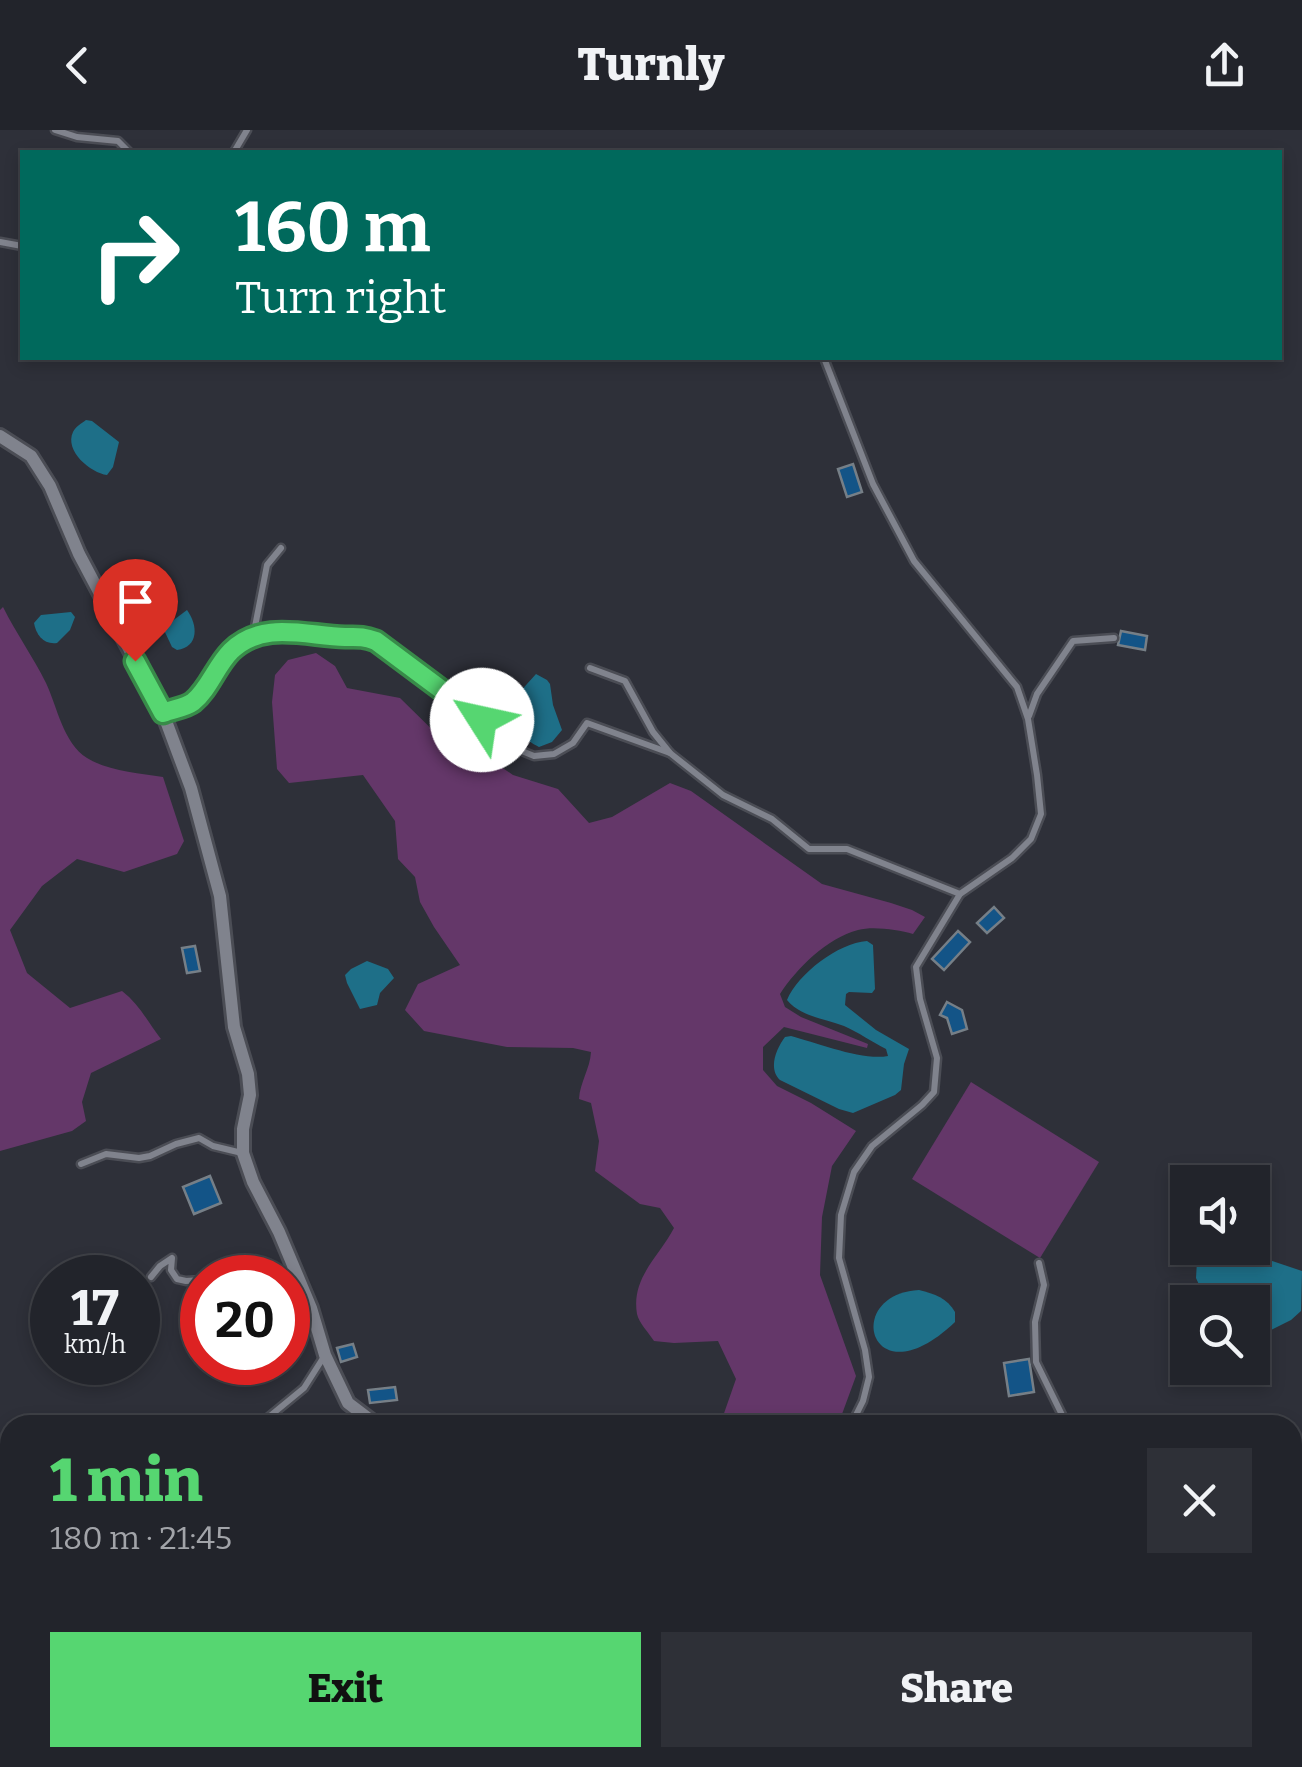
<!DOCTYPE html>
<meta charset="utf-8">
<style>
body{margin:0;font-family:Bitter,serif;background:#2e3037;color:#f1f3f6;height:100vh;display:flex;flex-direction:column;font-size:38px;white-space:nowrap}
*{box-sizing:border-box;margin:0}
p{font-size:32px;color:#a2a4a9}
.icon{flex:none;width:55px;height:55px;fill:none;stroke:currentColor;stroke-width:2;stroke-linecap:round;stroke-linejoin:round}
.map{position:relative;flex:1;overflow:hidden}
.sheet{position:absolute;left:0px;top:1285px;width:1302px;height:352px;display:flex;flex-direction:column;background:#22242b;border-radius:30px 30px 0 0;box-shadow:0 5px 15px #0003,0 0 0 2px #3f4147}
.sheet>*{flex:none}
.hud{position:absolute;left:20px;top:20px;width:1262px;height:210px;border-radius:0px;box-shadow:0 5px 15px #0003,0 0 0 2px #3f4147;background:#00695c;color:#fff;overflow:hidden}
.controls{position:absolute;left:1170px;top:1035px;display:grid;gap:20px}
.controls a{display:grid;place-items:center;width:100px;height:100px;border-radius:0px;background:#22242b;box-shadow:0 5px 15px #0003,0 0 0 2px #3f4147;font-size:50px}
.speed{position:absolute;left:30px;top:1125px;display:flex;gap:20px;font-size:50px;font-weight:700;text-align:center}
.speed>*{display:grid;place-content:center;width:130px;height:130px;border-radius:50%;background:#22242b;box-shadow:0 5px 15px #0003,0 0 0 2px #3f4147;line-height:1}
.speed small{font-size:25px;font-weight:400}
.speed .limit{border:15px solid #d22;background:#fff;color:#111}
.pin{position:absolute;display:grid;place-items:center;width:85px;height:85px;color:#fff;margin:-102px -42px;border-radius:50% 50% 50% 0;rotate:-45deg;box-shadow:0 0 10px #0007}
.pin .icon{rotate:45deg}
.me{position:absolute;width:110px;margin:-55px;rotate:305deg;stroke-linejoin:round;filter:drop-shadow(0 0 8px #0008)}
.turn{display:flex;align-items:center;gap:35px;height:210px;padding:0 50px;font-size:45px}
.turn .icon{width:130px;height:130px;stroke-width:2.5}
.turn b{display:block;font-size:70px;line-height:85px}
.round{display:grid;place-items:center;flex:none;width:105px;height:105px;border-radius:0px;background:#2e3037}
.headline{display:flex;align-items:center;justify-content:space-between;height:170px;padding:0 50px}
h1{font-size:60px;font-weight:800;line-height:75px;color:#56d671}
.action{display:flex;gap:20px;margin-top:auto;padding:20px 50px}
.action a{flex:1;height:115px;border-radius:0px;background:#56d671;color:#111;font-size:40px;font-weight:800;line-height:115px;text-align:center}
.action a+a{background:#2e3037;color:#f1f3f6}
header{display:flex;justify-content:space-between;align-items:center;height:130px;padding:0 50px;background:#22242b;font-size:45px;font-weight:800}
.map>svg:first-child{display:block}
.green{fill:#643769}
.water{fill:#1e6f88}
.building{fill:#135487;stroke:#767f87;stroke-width:2.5}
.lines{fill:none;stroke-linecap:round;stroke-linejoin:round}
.service-casing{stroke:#4b4d55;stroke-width:11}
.minor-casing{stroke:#4b4d55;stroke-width:18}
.motorway-casing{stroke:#4b4d55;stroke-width:28}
.service{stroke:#80838d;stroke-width:6}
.minor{stroke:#80838d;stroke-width:12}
.motorway{stroke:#ae8fee;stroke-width:22}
.route-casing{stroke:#388b49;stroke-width:25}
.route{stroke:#56d671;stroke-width:18}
</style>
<header><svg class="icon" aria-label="back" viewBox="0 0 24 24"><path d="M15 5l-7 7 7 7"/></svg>Turnly<svg class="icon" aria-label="share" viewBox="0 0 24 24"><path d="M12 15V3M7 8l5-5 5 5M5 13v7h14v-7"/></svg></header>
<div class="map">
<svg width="1302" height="1637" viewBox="0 0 1302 1637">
<rect width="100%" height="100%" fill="#2e3039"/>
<g class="green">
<path d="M3,477C16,503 33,527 46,553C57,576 63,613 87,628C108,641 138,643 163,647L184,711L177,724L124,742L77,729L42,756L10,800L27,843L70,878L122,861C140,875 147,891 161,909L91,943L82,972L86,991L72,1001L0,1021V480Z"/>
<path d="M316,523L335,536L347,558L400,568L456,623L476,620L513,645L558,659L589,693L612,687L670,653L691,661L822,754L891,773L912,780L925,787L913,804C898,800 874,796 858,800C827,808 797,838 780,864L785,877L801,887L868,914L867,918L784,897L763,917V940L777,956L811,973L856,1001L832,1036L822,1087L820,1145L856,1246L838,1295H713L722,1289L736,1249L718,1211L674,1213L654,1211C649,1203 639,1193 637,1184C631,1148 658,1128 674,1098L660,1078L640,1074L595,1041L599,1011L591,973L579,969C580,952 590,939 591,922L573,918L507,917L424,901L405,880L418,854L460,835L434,797L420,772L415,747L398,729L395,691L363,645L289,653L277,639L272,572L275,545L288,530Z"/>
<polygon points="971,952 1099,1032 1040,1128 912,1049"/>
<polygon points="1293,1469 1302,1471 1302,1637 780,1637 781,1628 1292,1628"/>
<polygon points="420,1628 733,1628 733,1637 403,1637"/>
</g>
<g class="water">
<path d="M86,290L92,291L119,312L113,337L107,345C91,343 64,321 73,302C75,297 82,293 86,290Z"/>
<path d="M187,480C198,495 199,517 177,520L172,517L163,498Z"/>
<path d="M71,482L75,487L70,500L57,513C44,515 36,505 34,493L41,485Z"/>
<path d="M536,544L547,550L550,554L553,575L562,600L552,612L539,617C523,609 505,594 508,575Z"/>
<path d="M867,811L873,815L875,859L872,863L849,862L846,864L845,875L876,900L909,919L904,934L901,960L895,965L853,983L839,979L780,950C768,939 776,919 785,907L791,906C817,913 863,931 888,926L886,919C872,912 858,902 844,896C823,888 801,887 787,870C798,844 838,813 867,811Z"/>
<polygon points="367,831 388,839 394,848 380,863 377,875 360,879 347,853 345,845 351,839"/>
<polygon points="1205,1123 1254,1125 1302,1141 1301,1181 1291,1190 1253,1209 1252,1172 1207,1172 1196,1148 1197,1131"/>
<path d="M919,1160C935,1164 947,1168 955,1182V1192C870,1273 841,1164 919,1160Z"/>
<polygon points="459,1628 547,1628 549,1637 461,1637"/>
</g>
<g class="building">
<polygon points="853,334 862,362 847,367 838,339"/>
<polygon points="1121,501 1147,506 1145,520 1118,515"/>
<polygon points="994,777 1004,788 987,803 977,793"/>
<polygon points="958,801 970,812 944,840 932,829"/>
<polygon points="195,816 200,841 187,843 182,818"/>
<polygon points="947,872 962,880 967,899 952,904 947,888 940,885"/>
<polygon points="210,1046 221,1073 194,1084 183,1057"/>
<polygon points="353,1214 357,1227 341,1232 337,1218"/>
<polygon points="1029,1229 1034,1262 1009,1266 1004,1233"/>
<polygon points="395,1257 397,1270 370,1273 368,1260"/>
</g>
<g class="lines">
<defs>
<g id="service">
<polyline points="55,0 77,7 118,11 129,22"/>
<polyline points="234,22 247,0"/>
<polyline points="0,112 22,116"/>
<polyline points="824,228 873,354 914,431 1017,557 1028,589 1037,645 1041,684 1031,709 1012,728 960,764 916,837 920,869 937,928 934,962 922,975 872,1016 854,1042 841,1085 839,1128 865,1220 869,1247 863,1271 851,1295"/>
<polyline points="253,507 267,435 281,418"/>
<polyline points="590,538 625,551 653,602 670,623 723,665 772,689 809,719 847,719 960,764"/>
<polyline points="164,583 193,572 227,525 242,512 260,505 291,500 347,507 361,506 376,511 440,561 468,579 505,614 534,626 554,624 573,613 587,593 670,623"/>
<polyline points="1029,586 1037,564 1073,511 1114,508"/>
<polyline points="81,1034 106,1024 139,1028 150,1026 176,1014 199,1008 213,1016 242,1023"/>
<polyline points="1039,1133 1044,1155 1035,1192 1036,1232 1067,1295"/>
<polyline points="151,1147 160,1136 172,1128 171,1140 177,1149 186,1151 202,1150"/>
<polyline points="230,1148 294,1140"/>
<polyline points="259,1295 304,1258 325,1225"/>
<polyline points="345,1637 379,1628"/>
</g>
<g id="minor">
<polyline points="0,306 31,326 50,356 79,424 163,583 191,658 220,766 234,897 248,944 250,965 243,999 243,1023 253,1052 279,1102 311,1178 325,1225 348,1273 377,1295"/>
<polyline points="756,1637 757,1628"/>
</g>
<polyline id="motorway" points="0,1592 10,1615"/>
</defs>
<use href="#service" class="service-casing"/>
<use href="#minor" class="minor-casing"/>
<use href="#motorway" class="motorway-casing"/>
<use href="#service" class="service"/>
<use href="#minor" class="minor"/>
<use href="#motorway" class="motorway"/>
</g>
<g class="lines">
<defs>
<path id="route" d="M135,531L163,583C172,579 185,578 193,572C209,559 216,536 231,521C263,490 306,506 345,507C358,507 362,506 376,511L482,590"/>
</defs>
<use href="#route" class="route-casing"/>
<use href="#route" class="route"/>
</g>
</svg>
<div class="controls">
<a><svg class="icon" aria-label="sound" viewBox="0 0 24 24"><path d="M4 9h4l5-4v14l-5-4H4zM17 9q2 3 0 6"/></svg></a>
<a><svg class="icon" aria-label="search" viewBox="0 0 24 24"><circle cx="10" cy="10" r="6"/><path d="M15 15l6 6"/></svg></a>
</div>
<div class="speed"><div>17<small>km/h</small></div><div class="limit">20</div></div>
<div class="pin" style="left:135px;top:531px;background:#d93025"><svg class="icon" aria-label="arrive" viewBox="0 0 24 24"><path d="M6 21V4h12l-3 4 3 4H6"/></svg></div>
<svg class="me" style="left:482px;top:590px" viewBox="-20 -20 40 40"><circle r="19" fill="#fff"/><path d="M0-13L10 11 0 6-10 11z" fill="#56d671"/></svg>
<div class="hud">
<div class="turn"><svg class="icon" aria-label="right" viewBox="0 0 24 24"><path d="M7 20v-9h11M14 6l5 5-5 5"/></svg><div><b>160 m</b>Turn right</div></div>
</div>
<section class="sheet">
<div class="headline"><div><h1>1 min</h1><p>180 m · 21:45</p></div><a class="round"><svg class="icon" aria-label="close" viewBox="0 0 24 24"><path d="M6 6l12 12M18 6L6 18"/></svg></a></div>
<div class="action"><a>Exit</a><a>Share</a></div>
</section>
</div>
